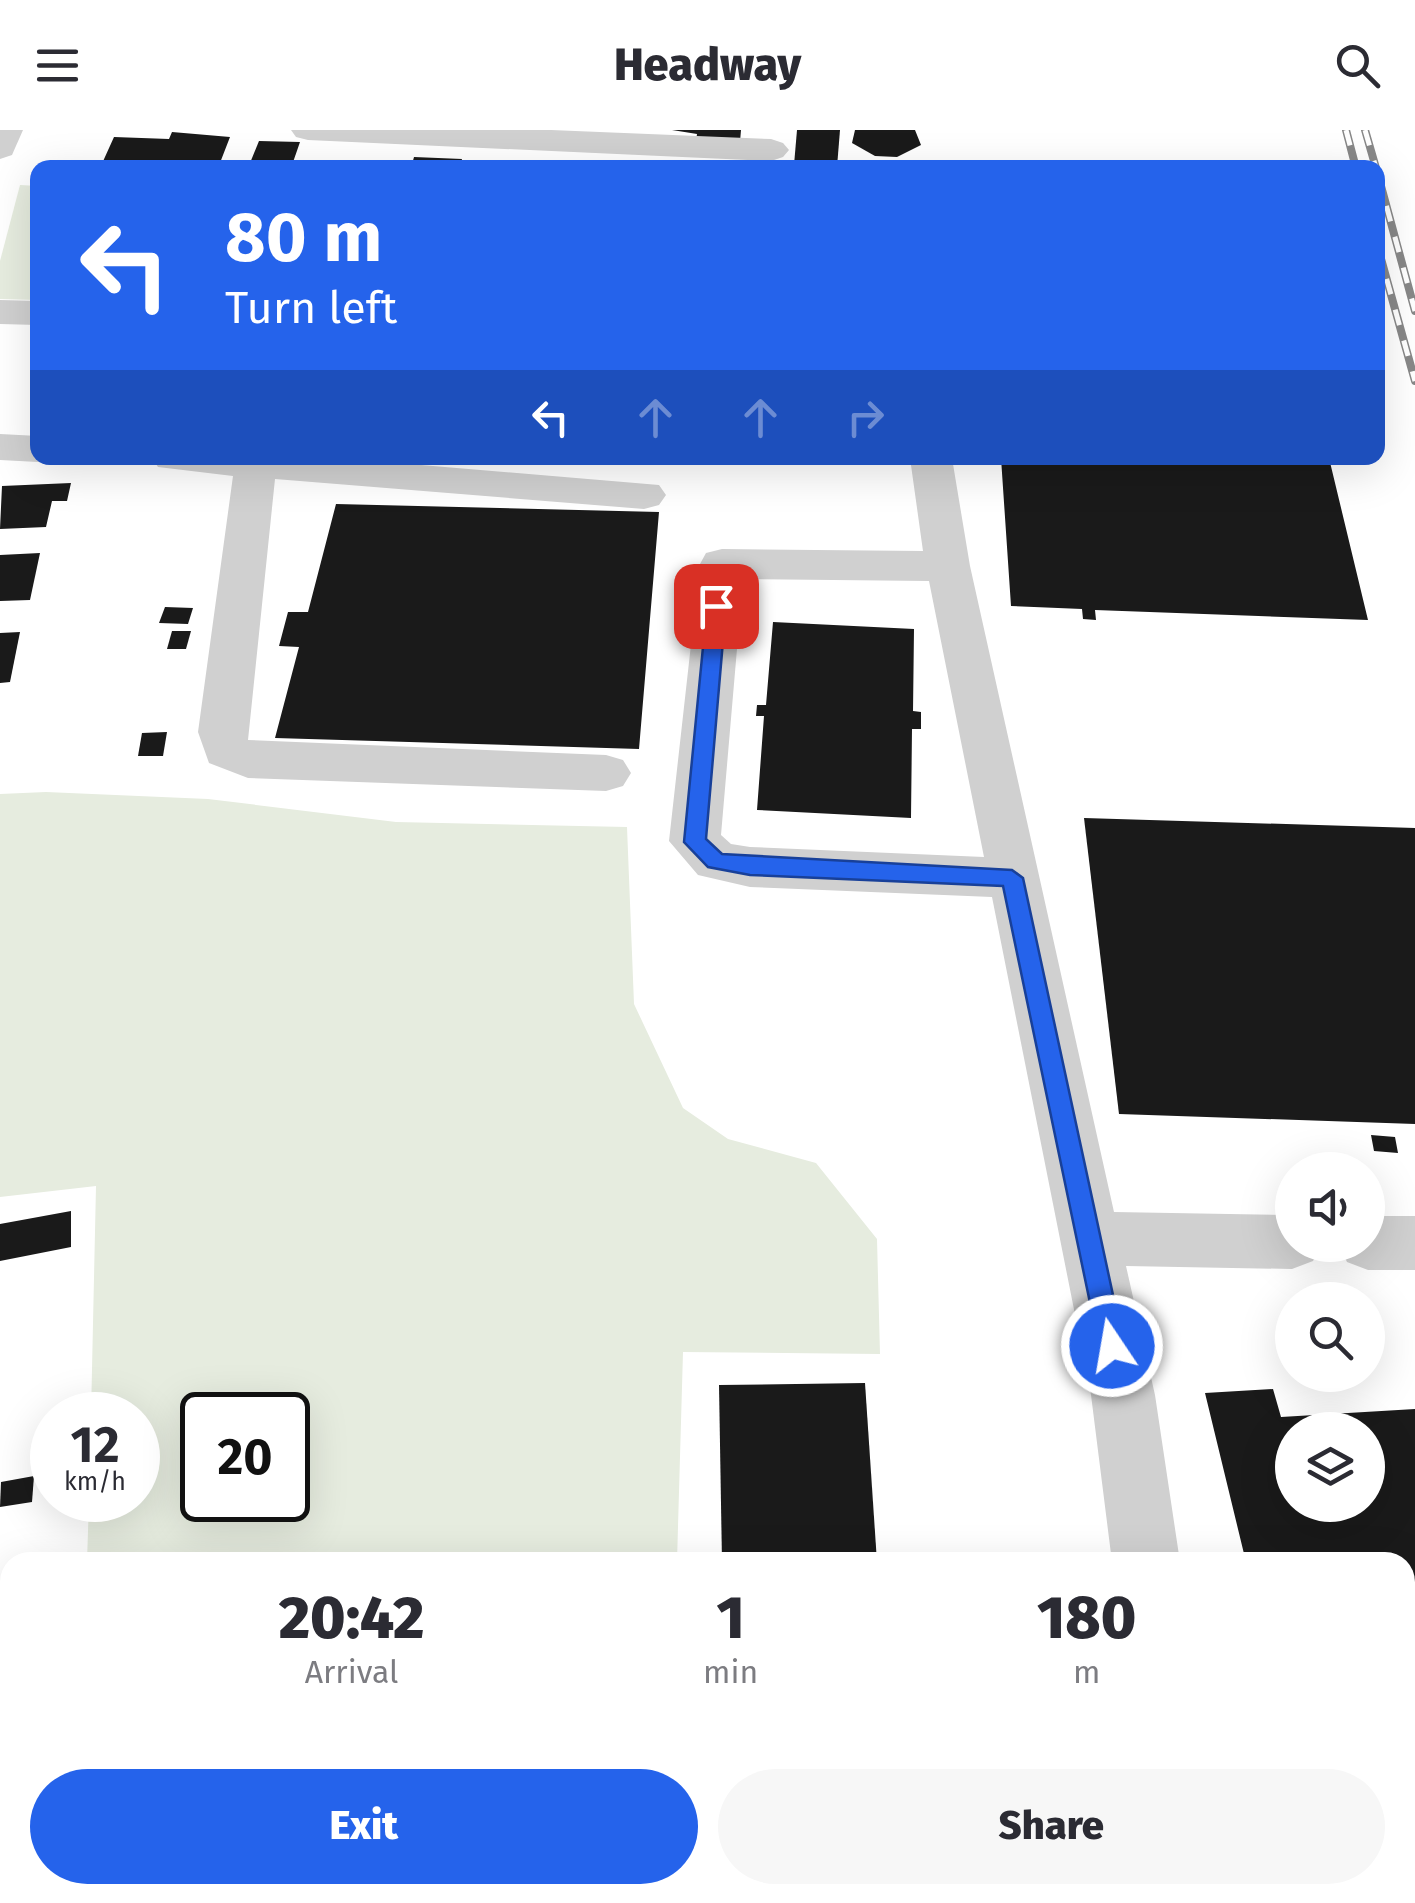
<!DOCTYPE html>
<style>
body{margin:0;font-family:"Fira Sans",sans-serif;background:#f7f7f7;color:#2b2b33;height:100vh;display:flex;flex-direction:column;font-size:38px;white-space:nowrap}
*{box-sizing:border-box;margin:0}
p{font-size:32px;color:#7c7c81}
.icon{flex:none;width:55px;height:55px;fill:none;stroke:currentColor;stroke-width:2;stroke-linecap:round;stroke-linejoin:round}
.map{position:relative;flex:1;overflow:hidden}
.panel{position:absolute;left:0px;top:1422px;width:1415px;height:352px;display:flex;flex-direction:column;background:#fff;border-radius:30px 30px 0 0;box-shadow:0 10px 40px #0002}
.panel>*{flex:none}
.guide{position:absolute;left:30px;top:30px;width:1355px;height:305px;border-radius:20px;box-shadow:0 10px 40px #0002;background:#2563eb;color:#fff;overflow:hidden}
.controls{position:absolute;left:1275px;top:1022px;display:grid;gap:20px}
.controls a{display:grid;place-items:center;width:110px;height:110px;border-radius:50%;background:#fff;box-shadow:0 10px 40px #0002;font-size:50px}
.speed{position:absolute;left:30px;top:1262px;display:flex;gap:20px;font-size:50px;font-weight:700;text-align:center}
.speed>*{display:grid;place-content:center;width:130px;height:130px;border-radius:50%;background:#fff;box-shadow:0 10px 40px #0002;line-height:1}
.speed small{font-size:25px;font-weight:400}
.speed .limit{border:5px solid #111;border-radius:15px;background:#fff;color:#111}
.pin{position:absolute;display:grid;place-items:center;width:85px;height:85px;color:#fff;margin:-42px;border-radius:20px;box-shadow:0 5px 15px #0006}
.me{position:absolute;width:110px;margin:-55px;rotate:348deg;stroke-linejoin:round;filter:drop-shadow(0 0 8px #0008)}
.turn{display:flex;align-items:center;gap:35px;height:210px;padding:0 30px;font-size:45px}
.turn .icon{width:130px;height:130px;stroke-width:2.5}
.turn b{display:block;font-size:70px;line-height:85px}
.lanes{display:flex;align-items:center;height:95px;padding:0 30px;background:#0003;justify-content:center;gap:50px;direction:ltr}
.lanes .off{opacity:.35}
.eta{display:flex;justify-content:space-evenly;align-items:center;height:170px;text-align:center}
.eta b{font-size:60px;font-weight:800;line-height:70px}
.primary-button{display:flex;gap:20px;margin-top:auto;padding:20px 30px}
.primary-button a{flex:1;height:115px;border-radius:60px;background:#2563eb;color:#fff;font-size:40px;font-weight:800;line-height:115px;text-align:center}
.primary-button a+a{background:#f7f7f7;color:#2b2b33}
header{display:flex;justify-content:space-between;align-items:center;height:130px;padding:0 30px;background:#fff;font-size:45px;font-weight:800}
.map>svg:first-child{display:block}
.green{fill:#e6ecdf;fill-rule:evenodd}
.building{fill:#1a1a1a;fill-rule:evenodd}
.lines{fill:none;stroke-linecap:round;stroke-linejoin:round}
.minor{fill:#d0d0d0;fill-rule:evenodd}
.rail-casing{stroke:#888;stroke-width:8}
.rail{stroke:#fff;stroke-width:5;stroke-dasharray:16;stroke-linecap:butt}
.route{fill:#2563eb;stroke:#184099;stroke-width:2.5}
</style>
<header><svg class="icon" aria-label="menu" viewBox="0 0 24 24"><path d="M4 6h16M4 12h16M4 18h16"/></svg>Headway<svg class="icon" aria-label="search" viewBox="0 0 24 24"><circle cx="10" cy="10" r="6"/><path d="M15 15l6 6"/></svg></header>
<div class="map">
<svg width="1415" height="1773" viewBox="0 0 1415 1773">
<rect width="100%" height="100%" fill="#fff"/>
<g class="green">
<polygon points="20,55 37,56 37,170 0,169 0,131"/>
<path d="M46,662L208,669L396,692L627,697L634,874L683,978L728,1009L816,1033L877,1109L880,1224L683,1222L677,1432H87L89,1370H138V1285H91L96,1056L0,1067V664ZM202,1285H288V1370H202Z"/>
<polygon points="10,1599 10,1765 667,1765 667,1773 0,1773 0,1602"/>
</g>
<g class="building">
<polygon points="672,0 741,0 740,12 696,11 697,4"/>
<polygon points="797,0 840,0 837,37 794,35"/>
<polygon points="855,0 915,0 921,15 897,27 875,26 852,13"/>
<polygon points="172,2 230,7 218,38 100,38 114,7 169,9"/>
<polygon points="259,11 300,12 291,38 248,38"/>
<polygon points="414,27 462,29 460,38 411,38"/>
<polygon points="1001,328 1329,328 1368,490 1095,480 1096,490 1083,489 1082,479 1011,476"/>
<polygon points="71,353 67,371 52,371 46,397 0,399 2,356"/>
<polygon points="336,374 659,382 639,619 275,608 299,517 279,516 288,482 308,482"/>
<polygon points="40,423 30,470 0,471 0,425"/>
<polygon points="165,477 193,478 188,494 159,493"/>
<polygon points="773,492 914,499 913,581 921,582 921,599 912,599 911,688 757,680 764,586 756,586 757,575 766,575"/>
<polygon points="172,501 191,501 186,519 167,519"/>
<polygon points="20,502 10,552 0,553 0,503"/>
<polygon points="167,602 163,626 138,626 142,603"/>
<polygon points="1084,688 1415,698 1415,994 1119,984"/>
<polygon points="1371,1005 1395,1007 1398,1023 1374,1021"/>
<polygon points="71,1081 71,1117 0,1131 0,1094"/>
<polygon points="865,1253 877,1432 722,1432 719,1255"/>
<path d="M1273,1259L1281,1287L1415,1279V1773H1288L1286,1765H1405V1432H1246L1205,1263ZM1292,1300H1368V1375H1292Z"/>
<polygon points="34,1346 32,1372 0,1377 1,1352"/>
<rect x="728" y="1765" width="172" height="8"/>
</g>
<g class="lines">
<g class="minor">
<polygon points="0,0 23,0 12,25 0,29"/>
<polygon points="291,0 551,0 771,9 783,13 789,20 783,27 771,31 308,10 296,7"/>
<polygon points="0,170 38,171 38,195 0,194"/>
<polygon points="0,304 38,306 38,328 53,328 38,332 0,330"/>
<polygon points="152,328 338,328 659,355 666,365 659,375 644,379 275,349 248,610 606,625 623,630 631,643 623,656 606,661 248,648 209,633 198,602 233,346 158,337"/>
<path d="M910,328H952L970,436L1114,1082L1292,1085V1115H1321L1313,1131L1292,1139L1126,1136L1155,1265L1180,1432H1112L1091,1265L992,767L750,757L698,745L669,711L700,434L706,423L722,419L923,421ZM743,449L929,451L984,727L750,717L731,714L721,705Z"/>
<polygon points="1368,1086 1415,1086 1415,1140 1368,1140 1347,1132 1339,1115 1368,1115"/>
<polygon points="1156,1765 1232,1765 1233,1773 1157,1773"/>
</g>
<defs>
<g id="rail">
<polyline points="1346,0 1356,38"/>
<polyline points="1365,0 1376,38"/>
<polyline points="1378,45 1415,181"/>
<polyline points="1378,118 1415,251"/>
</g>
</defs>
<use href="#rail" class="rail-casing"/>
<use href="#rail" class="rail"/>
</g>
<polygon class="route" points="716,470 726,476 706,709 722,724 1012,740 1023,748 1124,1216 1121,1225 1112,1228 1102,1225 1099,1216 1003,756 750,745 708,737 684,712 707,476"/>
</svg>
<div class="controls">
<a><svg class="icon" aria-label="sound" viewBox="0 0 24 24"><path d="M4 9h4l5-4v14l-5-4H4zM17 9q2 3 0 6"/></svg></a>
<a><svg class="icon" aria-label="search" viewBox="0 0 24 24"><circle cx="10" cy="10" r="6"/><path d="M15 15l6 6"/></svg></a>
<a><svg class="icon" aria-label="layers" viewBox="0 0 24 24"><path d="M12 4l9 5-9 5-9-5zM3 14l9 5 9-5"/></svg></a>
</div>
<div class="speed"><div>12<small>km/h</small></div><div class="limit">20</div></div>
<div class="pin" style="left:716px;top:476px;background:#d93025"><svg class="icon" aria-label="arrive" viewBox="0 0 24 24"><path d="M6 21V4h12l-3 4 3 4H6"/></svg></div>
<svg class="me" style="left:1112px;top:1216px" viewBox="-20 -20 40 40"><circle r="17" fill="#2563eb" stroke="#fff" stroke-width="3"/><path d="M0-11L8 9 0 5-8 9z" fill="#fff"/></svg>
<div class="guide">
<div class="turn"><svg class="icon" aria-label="left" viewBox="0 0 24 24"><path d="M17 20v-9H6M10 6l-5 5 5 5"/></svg><div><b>80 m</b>Turn left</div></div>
<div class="lanes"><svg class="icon" aria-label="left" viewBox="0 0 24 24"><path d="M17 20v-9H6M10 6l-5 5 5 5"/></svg><svg class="icon off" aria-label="ahead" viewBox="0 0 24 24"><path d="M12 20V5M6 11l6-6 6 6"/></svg><svg class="icon off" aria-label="ahead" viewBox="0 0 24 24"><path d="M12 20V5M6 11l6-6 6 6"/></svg><svg class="icon off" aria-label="right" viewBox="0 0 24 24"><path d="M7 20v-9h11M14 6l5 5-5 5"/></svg></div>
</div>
<section class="panel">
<div class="eta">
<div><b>20:42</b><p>Arrival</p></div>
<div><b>1</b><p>min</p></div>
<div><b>180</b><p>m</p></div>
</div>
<div class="primary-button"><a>Exit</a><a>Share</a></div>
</section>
</div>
